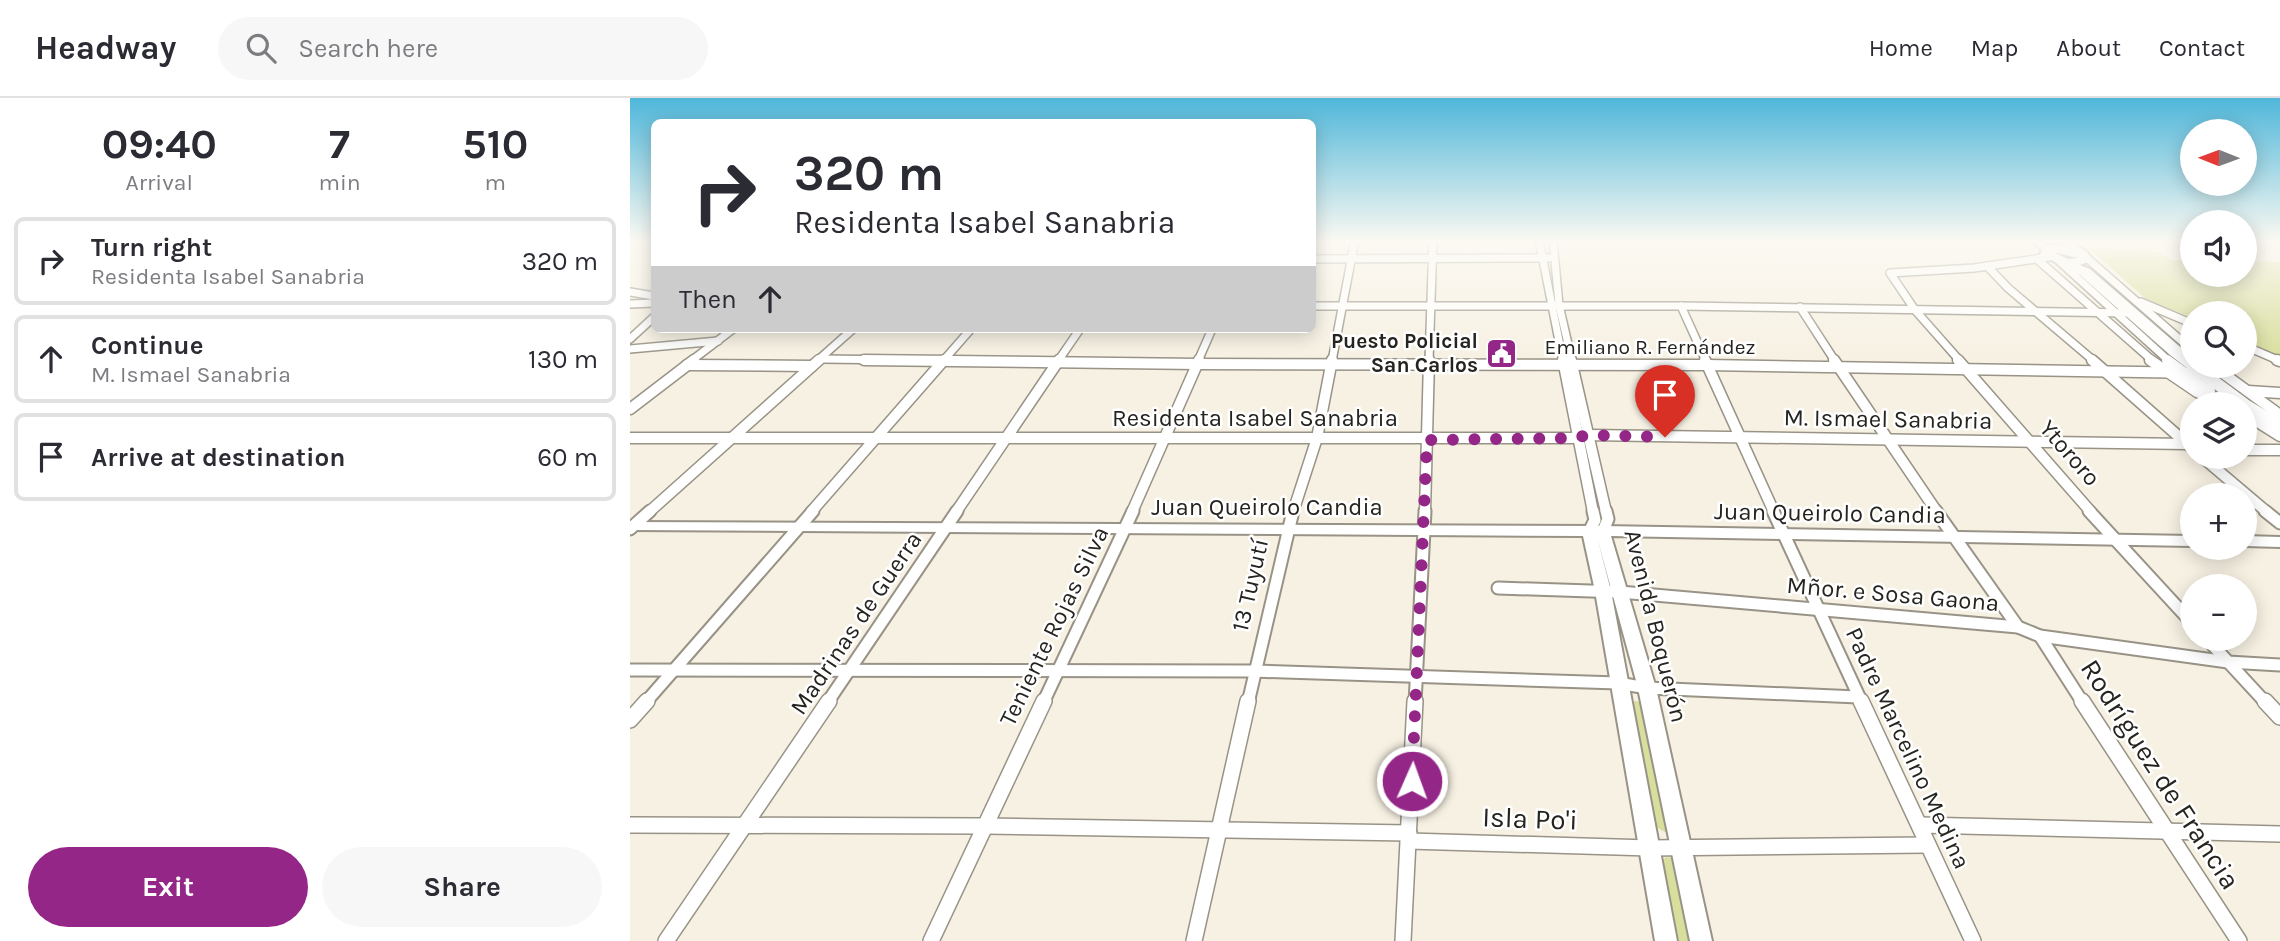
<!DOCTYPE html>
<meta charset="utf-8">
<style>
body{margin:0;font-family:Karla,sans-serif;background:#f7f7f7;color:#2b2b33;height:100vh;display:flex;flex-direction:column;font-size:26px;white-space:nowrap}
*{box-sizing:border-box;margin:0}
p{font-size:23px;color:#7c7c81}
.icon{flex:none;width:38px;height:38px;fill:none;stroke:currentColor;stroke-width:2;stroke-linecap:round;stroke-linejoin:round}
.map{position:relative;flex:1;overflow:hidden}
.panel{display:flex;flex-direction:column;background:#fff;width:630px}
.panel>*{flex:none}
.top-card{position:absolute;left:21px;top:21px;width:665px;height:214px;border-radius:10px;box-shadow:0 4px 18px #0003;background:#fff;color:#2b2b33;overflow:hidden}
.needle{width:46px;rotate:271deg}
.controls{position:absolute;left:1550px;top:21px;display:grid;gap:14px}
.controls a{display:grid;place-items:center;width:77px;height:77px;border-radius:50%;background:#fff;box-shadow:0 4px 18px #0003;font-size:35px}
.pin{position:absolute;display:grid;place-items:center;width:60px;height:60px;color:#fff;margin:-72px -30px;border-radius:50% 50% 50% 0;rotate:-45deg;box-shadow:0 0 7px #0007}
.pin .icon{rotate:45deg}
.me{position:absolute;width:77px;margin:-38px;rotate:2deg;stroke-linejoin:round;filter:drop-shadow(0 0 5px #0008)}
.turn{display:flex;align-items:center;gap:24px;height:147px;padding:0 28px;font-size:32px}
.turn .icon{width:91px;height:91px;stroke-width:2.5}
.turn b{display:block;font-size:49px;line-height:60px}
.then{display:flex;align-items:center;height:66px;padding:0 28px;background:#0003;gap:14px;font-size:26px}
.eta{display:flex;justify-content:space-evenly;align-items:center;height:119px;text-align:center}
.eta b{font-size:42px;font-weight:700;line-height:49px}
.cta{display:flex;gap:14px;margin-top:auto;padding:14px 28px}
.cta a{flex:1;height:80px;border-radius:42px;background:#942687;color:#fff;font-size:28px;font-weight:700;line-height:80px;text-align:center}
.cta a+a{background:#f7f7f7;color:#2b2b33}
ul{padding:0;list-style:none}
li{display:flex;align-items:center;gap:21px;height:88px;margin:0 14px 10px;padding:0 14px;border:4px solid #e1e1e2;border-radius:10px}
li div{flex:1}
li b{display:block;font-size:26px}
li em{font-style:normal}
header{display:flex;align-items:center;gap:42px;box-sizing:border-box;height:98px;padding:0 35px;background:#fff;border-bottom:2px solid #e1e1e2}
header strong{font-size:33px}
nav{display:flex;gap:38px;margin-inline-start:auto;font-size:24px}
.search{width:490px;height:63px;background:#f7f7f7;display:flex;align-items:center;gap:18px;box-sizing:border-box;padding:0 24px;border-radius:38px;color:#7c7c81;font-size:26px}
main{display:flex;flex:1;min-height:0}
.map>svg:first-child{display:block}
.green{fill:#d8df9d}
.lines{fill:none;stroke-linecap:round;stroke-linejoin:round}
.street-far3-casing{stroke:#989386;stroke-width:10}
.street-far2-casing{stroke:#989386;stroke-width:13}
.street-far1-casing{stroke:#989386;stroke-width:15}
.street-casing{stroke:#989386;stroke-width:18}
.secondary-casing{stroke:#989386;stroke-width:4}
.highway-casing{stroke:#989386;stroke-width:4}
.street-far3{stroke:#fff;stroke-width:7}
.street-far2{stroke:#fff;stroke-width:10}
.street-far1{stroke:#fff;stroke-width:11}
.street{stroke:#fff;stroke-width:15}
.secondary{fill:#fff;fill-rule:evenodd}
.highway{fill:#fff;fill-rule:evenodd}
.route{stroke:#942687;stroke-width:12;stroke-dasharray:0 21.6}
.labels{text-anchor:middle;stroke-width:5;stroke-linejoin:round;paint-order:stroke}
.far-poi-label{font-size:21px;font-weight:bold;fill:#26241f;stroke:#fff;text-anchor:end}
.far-street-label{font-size:21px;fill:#26241f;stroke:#fff}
.street-label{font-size:24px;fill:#26241f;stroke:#fff}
.near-street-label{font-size:28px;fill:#26241f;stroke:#fff}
</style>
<header>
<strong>Headway</strong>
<div class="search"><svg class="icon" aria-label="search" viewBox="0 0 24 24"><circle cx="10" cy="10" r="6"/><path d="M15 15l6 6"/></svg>Search here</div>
<nav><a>Home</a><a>Map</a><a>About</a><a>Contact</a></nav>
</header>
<main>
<section class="panel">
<div class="eta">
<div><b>09:40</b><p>Arrival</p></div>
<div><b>7</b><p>min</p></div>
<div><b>510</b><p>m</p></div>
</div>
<ul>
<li><svg class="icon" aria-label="right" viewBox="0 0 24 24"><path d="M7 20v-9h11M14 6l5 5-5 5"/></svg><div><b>Turn right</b><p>Residenta Isabel Sanabria</p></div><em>320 m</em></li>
<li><svg class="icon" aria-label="ahead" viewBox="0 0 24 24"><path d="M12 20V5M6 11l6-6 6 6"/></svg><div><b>Continue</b><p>M. Ismael Sanabria</p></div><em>130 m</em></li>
<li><svg class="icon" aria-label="arrive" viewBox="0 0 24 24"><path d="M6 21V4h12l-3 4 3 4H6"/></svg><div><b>Arrive at destination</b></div><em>60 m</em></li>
</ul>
<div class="cta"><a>Exit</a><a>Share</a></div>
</section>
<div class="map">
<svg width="1650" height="843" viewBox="0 0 1650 843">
<rect width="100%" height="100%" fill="#f7f1e3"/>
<g class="green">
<polygon points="1459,150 1530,154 1541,162 1563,162 1563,177 1615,177 1615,163 1650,164 1650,258 1615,243 1615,215 1563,215 1563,220 1516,201"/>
<polygon points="1005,603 1011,604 1038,732 1035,734 1024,728 1000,607"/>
<polygon points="1036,759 1043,760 1063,843 1044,843 1030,764"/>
</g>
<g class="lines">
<defs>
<g id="street-far3">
<polyline points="909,142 933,263"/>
<polyline points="923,142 929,207 942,263"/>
<polyline points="1406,142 1417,152"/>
<polyline points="1435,142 1453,157"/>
<polyline points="682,161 919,160"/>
<polyline points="1458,161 1563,253"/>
<polyline points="1408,162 1523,263"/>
<polyline points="1429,163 1539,263"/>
<polyline points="1357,168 1378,190 1464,263"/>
<polyline points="0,194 24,198"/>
<polyline points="1511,204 1563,226"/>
<polyline points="0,206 24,205"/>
<polyline points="682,208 1051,208 1502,215"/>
<polyline points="1051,208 1076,263"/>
<polyline points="1170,209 1205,263"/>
<polyline points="0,241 24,219"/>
<polyline points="1615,248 1650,263"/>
<polyline points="0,251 88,243"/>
<polyline points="190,261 367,263"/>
<polyline points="61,263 103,231"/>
<polyline points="187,263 223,231"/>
<polyline points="313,263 341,231"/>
<polyline points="428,263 450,231"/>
<polyline points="568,263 582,231"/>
<polyline points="702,263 725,142"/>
<polyline points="799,263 803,142"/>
<polyline points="1330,263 1285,212 1260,175 1344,170 1419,159"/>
</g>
<g id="street-far2">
<polyline points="234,262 568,266 1076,267 1571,275"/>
<polyline points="933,262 963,414"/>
<polyline points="941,262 976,414"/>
<polyline points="1075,262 1144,414"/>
<polyline points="1204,262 1307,414"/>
<polyline points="1328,262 1461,414"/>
<polyline points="1462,262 1563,351"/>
<polyline points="1520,262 1567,294 1594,306"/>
<polyline points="1537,262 1580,293"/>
<polyline points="1647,262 1650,263"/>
<polyline points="57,267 182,268"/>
<polyline points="1583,268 1650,317"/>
<polyline points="1618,293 1650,295"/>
<polyline points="0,311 64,262"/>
<polyline points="1615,316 1650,338"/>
<polyline points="0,340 942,340 959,337 1557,346"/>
<polyline points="1615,352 1650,352"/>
<polyline points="1572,359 1637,414"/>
<polyline points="19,414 189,262"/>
<polyline points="181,414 314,262"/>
<polyline points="326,414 429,262"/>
<polyline points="502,414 569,262"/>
<polyline points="663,414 687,340 702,262"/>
<polyline points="795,414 799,262"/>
</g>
<g id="street-far1">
<polyline points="1143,413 1232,605"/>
<polyline points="1306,413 1388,529"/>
<polyline points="1459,413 1563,526"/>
<polyline points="1635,413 1650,425"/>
<polyline points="0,431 20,413"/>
<polyline points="973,433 978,421 976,413"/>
<polyline points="959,434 965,422 963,413"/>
<polyline points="868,490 990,494 1388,529 1410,538 1598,564 1650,567"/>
<polyline points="1410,538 1453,605"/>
<polyline points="1577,541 1636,605"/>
<polyline points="0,572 623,573 988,585 1017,590 1228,599"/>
<polyline points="15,605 183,413"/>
<polyline points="197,605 327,413"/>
<polyline points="413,605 503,413"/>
<polyline points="618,605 663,413"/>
<polyline points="785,605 795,413"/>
</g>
<g id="street">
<polyline points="1231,603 1343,843"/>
<polyline points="1452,603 1609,843"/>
<polyline points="1635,603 1650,619"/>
<polyline points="0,622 17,603"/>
<polyline points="0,727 355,728 779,735"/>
<polyline points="1290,727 1650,736"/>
<polyline points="779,743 1020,750 1298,747"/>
<polyline points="36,843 199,603"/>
<polyline points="301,843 414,603"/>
<polyline points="564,843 618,603"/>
<polyline points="773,843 785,603"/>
</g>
<g id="secondary">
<polygon points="0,424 973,428 1563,438 1563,448 981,438 1026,590 1082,843 1060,843 1008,590 967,439 981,493 1047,843 1025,843 965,493 953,438 0,432"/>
<polygon points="1615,438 1650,439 1650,449 1615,448"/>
</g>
<path id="highway" d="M1428,146L1455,152L1463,162L1450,167L1460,171L1563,260V268H1573L1620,303L1650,321V333L1615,314V306H1604L1540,257L1450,177L1410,156L1414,148ZM1423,154L1448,160L1438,161Z"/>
</defs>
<use href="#street-far3" class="street-far3-casing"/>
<use href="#street-far2" class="street-far2-casing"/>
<use href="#street-far1" class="street-far1-casing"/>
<use href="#street" class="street-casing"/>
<use href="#secondary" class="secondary-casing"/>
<use href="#highway" class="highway-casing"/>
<use href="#street-far3" class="street-far3"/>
<use href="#street-far2" class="street-far2"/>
<use href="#street-far1" class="street-far1"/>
<use href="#street" class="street"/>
<use href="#secondary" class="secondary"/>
<use href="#highway" class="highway"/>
</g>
<linearGradient id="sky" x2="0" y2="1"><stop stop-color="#4fb7da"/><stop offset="0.55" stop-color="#fbf9f2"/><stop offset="1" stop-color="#fbf9f2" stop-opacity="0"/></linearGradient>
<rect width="1650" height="260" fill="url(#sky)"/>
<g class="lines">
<polyline class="route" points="782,683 797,342 942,340 959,337 1035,339"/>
</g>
<defs>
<symbol id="civic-square" viewBox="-11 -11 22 22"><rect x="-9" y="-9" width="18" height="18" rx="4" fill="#942687" stroke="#fff"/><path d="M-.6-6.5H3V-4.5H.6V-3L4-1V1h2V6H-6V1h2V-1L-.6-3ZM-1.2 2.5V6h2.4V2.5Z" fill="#fff"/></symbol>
</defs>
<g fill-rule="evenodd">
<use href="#civic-square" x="854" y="238" width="35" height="35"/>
</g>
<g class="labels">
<g class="far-poi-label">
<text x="848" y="250">Puesto Policial<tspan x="848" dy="24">San Carlos</tspan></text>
</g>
<g class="far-street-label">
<text x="1020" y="256">Emiliano R. Fernández</text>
</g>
<g class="street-label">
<text x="625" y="328">Residenta Isabel Sanabria</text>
<text transform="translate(1258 321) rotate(1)" y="8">M. Ismael Sanabria</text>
<text transform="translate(1440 355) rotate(49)" y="8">Ytororo</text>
<text x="637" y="417">Juan Queirolo Candia</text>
<text transform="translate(1200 415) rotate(1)" y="8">Juan Queirolo Candia</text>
<text transform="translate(620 487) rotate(-77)" y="8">13 Tuyutí</text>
<text transform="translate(1263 496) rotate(5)" y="8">Mñor. e Sosa Gaona</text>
<text transform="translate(226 525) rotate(-56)" y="8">Madrinas de Guerra</text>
<text transform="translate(424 528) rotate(-64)" y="8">Teniente Rojas Silva</text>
<text transform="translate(1026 528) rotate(76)" y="8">Avenida Boquerón</text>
<text transform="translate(1278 650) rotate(65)" y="8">Padre Marcelino Medina</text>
</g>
<g class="near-street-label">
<text transform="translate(1531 676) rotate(57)" y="10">Rodríguez de Francia</text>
<text transform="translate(900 720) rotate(2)" y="10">Isla Po'i</text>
</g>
</g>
</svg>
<div class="controls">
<a><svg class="needle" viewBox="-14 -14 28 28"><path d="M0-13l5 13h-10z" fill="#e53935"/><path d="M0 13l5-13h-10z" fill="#7c7c81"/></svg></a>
<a><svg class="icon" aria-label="sound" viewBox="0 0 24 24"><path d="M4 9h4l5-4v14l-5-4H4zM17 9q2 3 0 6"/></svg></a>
<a><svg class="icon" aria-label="search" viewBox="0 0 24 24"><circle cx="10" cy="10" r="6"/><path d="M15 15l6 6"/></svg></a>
<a><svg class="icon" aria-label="layers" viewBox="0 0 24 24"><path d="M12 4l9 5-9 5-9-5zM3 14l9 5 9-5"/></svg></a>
<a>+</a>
<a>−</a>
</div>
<div class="pin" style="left:1035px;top:339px;background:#d93025"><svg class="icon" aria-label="arrive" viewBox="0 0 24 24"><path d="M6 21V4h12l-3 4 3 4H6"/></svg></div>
<svg class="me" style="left:782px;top:683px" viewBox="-20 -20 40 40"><circle r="17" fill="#942687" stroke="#fff" stroke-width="3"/><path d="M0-11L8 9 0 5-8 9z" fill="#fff"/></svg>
<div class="top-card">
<div class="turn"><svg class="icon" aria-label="right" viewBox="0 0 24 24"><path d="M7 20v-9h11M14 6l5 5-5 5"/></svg><div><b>320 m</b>Residenta Isabel Sanabria</div></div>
<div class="then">Then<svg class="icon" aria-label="ahead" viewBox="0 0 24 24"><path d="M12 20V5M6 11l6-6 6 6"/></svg></div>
</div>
</div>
</main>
